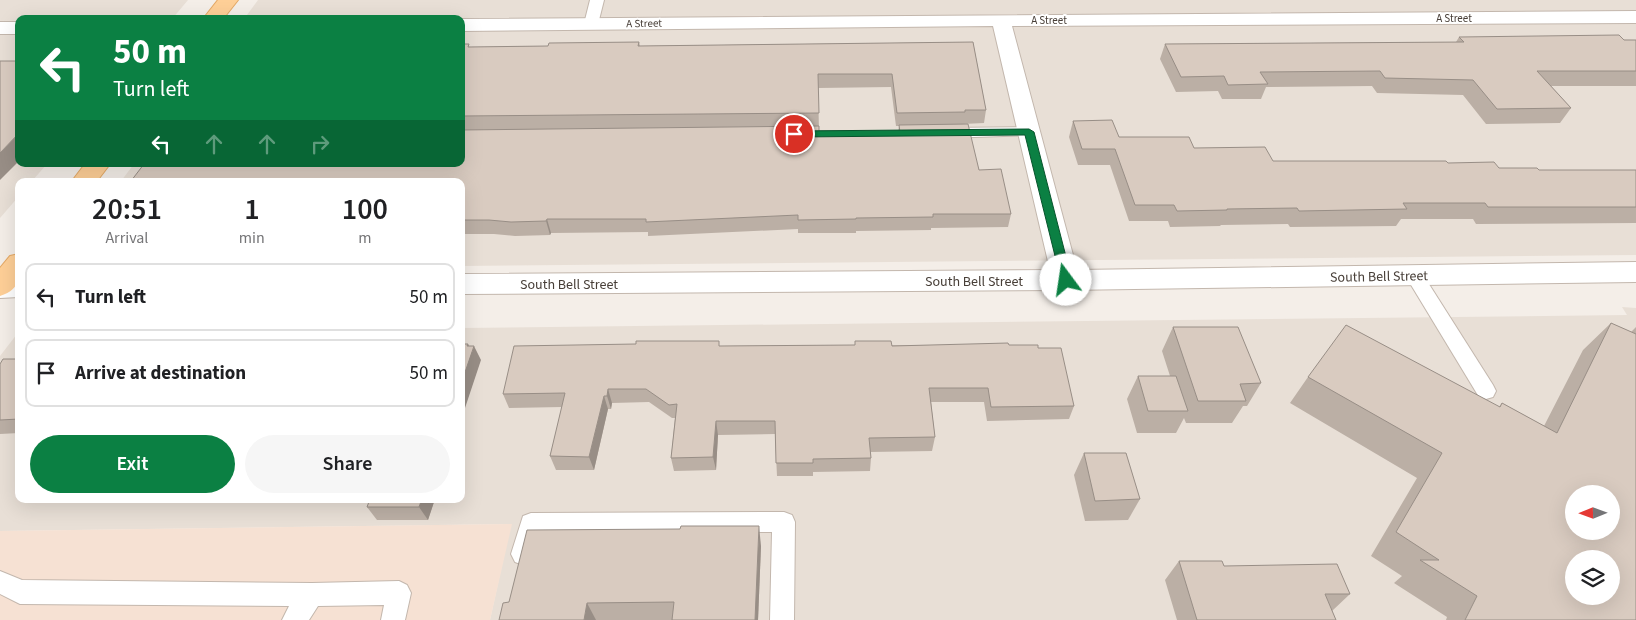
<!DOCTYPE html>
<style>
body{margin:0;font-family:"Source Sans 3",sans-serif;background:#f6f6f6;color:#202124;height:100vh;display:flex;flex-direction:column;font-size:19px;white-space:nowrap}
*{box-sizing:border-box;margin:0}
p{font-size:16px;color:#757577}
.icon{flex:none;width:28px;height:28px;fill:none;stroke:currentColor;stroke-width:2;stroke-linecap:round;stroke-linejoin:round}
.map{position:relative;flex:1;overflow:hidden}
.panel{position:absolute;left:15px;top:178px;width:450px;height:325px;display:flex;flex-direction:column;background:#fff;border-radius:10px;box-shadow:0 5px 20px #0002}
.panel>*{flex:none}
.banner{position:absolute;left:15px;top:15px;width:450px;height:152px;border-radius:10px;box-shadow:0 5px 20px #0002;background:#0b8043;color:#fff;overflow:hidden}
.needle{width:32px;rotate:269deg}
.buttons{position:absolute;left:1565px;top:485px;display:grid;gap:10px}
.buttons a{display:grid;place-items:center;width:55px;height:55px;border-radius:50%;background:#fff;box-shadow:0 5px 20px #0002;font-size:25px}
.pin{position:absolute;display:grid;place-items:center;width:42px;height:42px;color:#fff;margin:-21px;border:2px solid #fff;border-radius:50%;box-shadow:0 1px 5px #0007}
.me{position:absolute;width:55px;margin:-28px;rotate:346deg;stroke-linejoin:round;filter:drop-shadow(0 0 4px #0008)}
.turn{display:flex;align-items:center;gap:18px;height:105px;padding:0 15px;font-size:22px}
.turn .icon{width:65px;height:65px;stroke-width:2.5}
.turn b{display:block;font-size:35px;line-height:42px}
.lanes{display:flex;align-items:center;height:48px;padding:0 15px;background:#0003;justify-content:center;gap:25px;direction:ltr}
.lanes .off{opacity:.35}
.eta{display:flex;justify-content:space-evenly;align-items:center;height:85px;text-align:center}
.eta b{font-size:30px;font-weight:600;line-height:35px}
.primary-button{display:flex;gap:10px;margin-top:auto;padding:10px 15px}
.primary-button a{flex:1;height:58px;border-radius:30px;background:#0b8043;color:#fff;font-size:20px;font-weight:600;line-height:58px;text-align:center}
.primary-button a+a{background:#f6f6f6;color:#202124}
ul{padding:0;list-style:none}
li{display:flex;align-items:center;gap:15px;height:68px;margin:0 10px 8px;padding:0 5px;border:2px solid #e0e0e0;border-radius:10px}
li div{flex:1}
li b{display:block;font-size:19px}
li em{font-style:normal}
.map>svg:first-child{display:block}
.residential{fill:#e8dfd6;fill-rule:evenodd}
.commercial{fill:#f6e1d3}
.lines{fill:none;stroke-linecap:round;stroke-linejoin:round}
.lane-casing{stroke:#c3b7ad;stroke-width:2}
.street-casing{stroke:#c3b7ad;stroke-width:2}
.primary-casing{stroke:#e4a966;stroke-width:2}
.lane{fill:#fff;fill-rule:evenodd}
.street{fill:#fff;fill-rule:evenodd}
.primary{fill:#fecf97;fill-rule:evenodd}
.wall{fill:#bbafa5;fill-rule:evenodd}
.shaded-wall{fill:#988e86}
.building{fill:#d9cbc0;stroke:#988e86;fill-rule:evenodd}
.route{fill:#0b8043;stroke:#07532c}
.labels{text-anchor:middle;stroke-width:4;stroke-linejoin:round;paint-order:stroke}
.far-street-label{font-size:11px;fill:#473e37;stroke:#fff}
.street-label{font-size:14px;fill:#473e37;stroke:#fff}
</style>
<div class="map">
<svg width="1636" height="620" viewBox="0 0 1636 620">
<rect width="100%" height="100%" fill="#f4eee8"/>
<g class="residential">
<polygon points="0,0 188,0 172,19 19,19 19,164 47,164 32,181 19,181 19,196 0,218"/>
<polygon points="258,0 1636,0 1636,255 461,266 461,181 121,181 134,164 461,164 461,19 244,19"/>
<path d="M1622,307L1636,308V620H490L511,524L0,531V356L17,334H19V499H461V328L1627,315ZM1574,494H1611V531H1574ZM1574,559H1611V596H1574Z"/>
</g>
<polygon class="commercial" points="512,524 490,620 0,620 0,531"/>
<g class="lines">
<defs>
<g id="lane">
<polygon points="590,0 604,0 598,24 591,28 584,24"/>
<polygon points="1029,127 1034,129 1037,132 1034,135 945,138 940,136 937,133 940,130 945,128"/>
<polygon points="1414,268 1420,270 1493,385 1496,391 1493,397 1486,399 1479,397 1405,275 1408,270"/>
<polygon points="784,512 792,515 795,522 794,620 770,620 772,532 540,533 531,562 523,565 515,562 511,554 523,516 531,513"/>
<polygon points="0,571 22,580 312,583 399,581 407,585 411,593 405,620 381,620 384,605 318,606 309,620 282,620 289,606 20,604 0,594"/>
</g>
<g id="street">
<polygon points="1636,11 1636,23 1012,26 1077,270 1636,262 1636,282 1066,290 461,294 461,274 1050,270 993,26 461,31 461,19"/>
<rect x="0" y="22" width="19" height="12"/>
<polygon points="19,277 19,297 0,298 0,278"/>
</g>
<g id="primary">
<polygon points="218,0 238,0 223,19 203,19"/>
<polygon points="85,164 110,164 97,181 72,181"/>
<path d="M19,254C19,274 23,289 0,296V268L10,256Z"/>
</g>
</defs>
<use href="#lane" class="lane-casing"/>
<use href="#street" class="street-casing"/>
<use href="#primary" class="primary-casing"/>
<use href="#lane" class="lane"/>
<use href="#street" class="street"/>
<use href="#primary" class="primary"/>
</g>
<g class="wall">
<polygon points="1459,37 1636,40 1636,86 1551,86 1571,108 1560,123 1486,124 1463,95 1377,93 1372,86 1266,87 1261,99 1222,99 1218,91 1176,92 1160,59 1165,44 1456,42"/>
<path d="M639,42L640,46L973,42L986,110L984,123L963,124L979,170L1011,214L1008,227L931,228V230L856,231V233H798V229L648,236V232L551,233L550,235L515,236L494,234H461V44L470,47L548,46ZM891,87L896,126H899L898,132L819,131L818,88Z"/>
<polygon points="1073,121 1119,137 1273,161 1448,163 1499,168 1539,170 1636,170 1636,223 1476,224 1473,219 1401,219 1396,226 1290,227 1288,224 1221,225 1220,226 1170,227 1168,221 1129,221 1110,165 1078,165 1069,137"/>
<polygon points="1611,323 1631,332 1636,327 1636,620 1446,620 1447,617 1394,583 1402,576 1371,556 1417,478 1290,403 1308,377 1499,407 1502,403 1544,426 1583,350"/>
<polygon points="1173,327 1261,383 1247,406 1243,406 1232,423 1186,423 1184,418 1176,433 1137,433 1127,399 1138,376 1170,376 1162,351"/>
<polygon points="636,344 720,346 1009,345 1038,348 1074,406 1069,419 987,421 984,402 931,402 935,437 932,451 870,452 871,458 870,471 813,472 813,476 777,476 775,434 718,435 716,470 674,471 671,458 675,418 672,418 649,402 612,403 611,409 608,409 594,470 556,470 550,456 562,407 509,408 503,394"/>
<polygon points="19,359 19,433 0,434 0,364"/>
<polygon points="1084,453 1140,499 1128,520 1085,521 1074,475"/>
<polygon points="435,499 428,520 377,520 367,507"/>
<polygon points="761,546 758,620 499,620"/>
<polygon points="1179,561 1224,566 1350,594 1332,611 1336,620 1177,620 1165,580"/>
</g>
<g class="shaded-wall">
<polygon points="19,133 19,161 0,180 0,153"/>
<polygon points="547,219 551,233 550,235 546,221"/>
<polygon points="468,344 472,352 474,346 481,360 461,420 461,384 467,346"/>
<polygon points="608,389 612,403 611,409 607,396"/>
<polygon points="604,396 608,409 594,470 589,457"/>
<polygon points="716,421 718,435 716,470 713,457"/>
<polygon points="422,499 435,499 428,520 419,507"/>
<polygon points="759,526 761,546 758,620 755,620"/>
<polygon points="587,603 596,620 584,620"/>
</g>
<g class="building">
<polygon points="1619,35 1624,40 1636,40 1636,71 1537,71 1571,108 1497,109 1473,80 1385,78 1380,71 1260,72 1268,84 1228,85 1224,76 1181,77 1165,44 1464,42 1459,37"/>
<polygon points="639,42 638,46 973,42 986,110 965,110 965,112 897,113 892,74 818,74 819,113 461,116 461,44 469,44 468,47 548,46 549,43"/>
<polygon points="0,61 19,61 19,133 0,153"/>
<polygon points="1112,120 1119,137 1189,137 1194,148 1265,147 1273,161 1446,161 1448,163 1494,162 1499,168 1537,168 1539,170 1636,170 1636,207 1488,207 1485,203 1403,203 1407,209 1299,211 1297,208 1227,209 1227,210 1177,211 1174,205 1135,205 1115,149 1082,149 1073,121"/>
<polygon points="968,124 979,170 1001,169 1011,214 933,214 933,217 856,218 856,219 798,220 798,215 646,222 646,219 547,219 546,221 511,222 489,220 461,220 461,181 131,181 144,164 461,164 461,130 819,126 819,131 900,132 899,125"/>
<path d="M1611,323L1636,334V620H1465L1477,596L1420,560H1439L1396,532L1442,453L1308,377L1346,325L1500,407L1502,403L1557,433ZM1574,494H1611V531H1574ZM1574,559H1611V596H1574Z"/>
<polygon points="1173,327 1238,327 1261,383 1240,384 1246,401 1198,401"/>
<polygon points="636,341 719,341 719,346 855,345 855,341 891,341 892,346 1008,343 1009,345 1038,345 1038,348 1061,348 1074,406 991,407 988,388 929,388 935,437 869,438 871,458 813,459 813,463 776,463 775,421 716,421 713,457 671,458 677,404 669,405 646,389 608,389 607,396 604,396 589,457 550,456 565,393 503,394 514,346 636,344"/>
<polygon points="461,344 468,344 467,346 474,346 461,384"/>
<polygon points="3,359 19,359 19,419 0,420 0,364"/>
<polygon points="1138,376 1176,376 1188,411 1148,411"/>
<polygon points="1084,453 1126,453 1140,499 1095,501"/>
<polygon points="370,499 422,499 419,507 367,507"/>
<polygon points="681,526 759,526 755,620 672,620 674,602 587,603 584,620 499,620 503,603 509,602 527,530 680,529"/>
<polygon points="1179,561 1222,561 1224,566 1337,564 1350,594 1325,594 1336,620 1197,620"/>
</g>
<polygon class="route" points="1029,129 1034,132 1072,280 1066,284 1061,280 1025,135 794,137 789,134 794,131"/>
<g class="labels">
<g class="far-street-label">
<text x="1454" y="22">A Street</text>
<text x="1049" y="24">A Street</text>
<text transform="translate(644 23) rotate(-1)" y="4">A Street</text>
</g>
<g class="street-label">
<text transform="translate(1379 276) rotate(-1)" y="5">South Bell Street</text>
<text x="974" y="286">South Bell Street</text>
<text x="569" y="289">South Bell Street</text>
</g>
</g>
</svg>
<div class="buttons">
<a><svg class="needle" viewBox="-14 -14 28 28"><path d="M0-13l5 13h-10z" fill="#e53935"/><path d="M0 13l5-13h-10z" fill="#757577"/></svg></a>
<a><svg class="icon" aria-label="layers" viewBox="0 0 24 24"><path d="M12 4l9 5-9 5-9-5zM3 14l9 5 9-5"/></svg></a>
</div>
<div class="pin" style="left:794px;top:134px;background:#d93025"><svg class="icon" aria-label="arrive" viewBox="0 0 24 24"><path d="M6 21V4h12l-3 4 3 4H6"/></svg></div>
<svg class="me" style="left:1066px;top:280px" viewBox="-20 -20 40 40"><circle r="19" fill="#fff"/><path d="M0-13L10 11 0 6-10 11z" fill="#0b8043"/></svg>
<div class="banner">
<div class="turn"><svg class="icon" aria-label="left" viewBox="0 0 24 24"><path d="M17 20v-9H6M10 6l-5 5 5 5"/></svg><div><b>50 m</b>Turn left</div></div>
<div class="lanes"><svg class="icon" aria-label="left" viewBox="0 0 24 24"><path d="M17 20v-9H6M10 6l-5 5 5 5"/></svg><svg class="icon off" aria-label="ahead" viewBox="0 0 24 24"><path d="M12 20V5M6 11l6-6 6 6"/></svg><svg class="icon off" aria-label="ahead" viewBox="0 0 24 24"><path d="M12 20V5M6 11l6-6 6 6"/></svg><svg class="icon off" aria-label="right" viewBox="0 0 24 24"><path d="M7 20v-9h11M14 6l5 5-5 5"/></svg></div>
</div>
<section class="panel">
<div class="eta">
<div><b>20:51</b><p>Arrival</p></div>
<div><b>1</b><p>min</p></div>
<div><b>100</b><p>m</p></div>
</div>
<ul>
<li><svg class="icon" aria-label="left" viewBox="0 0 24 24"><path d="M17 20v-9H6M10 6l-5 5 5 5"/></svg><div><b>Turn left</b></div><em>50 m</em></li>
<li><svg class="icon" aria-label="arrive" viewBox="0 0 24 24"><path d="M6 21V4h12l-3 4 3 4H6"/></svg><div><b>Arrive at destination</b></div><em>50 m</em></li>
</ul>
<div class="primary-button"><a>Exit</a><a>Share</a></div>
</section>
</div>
